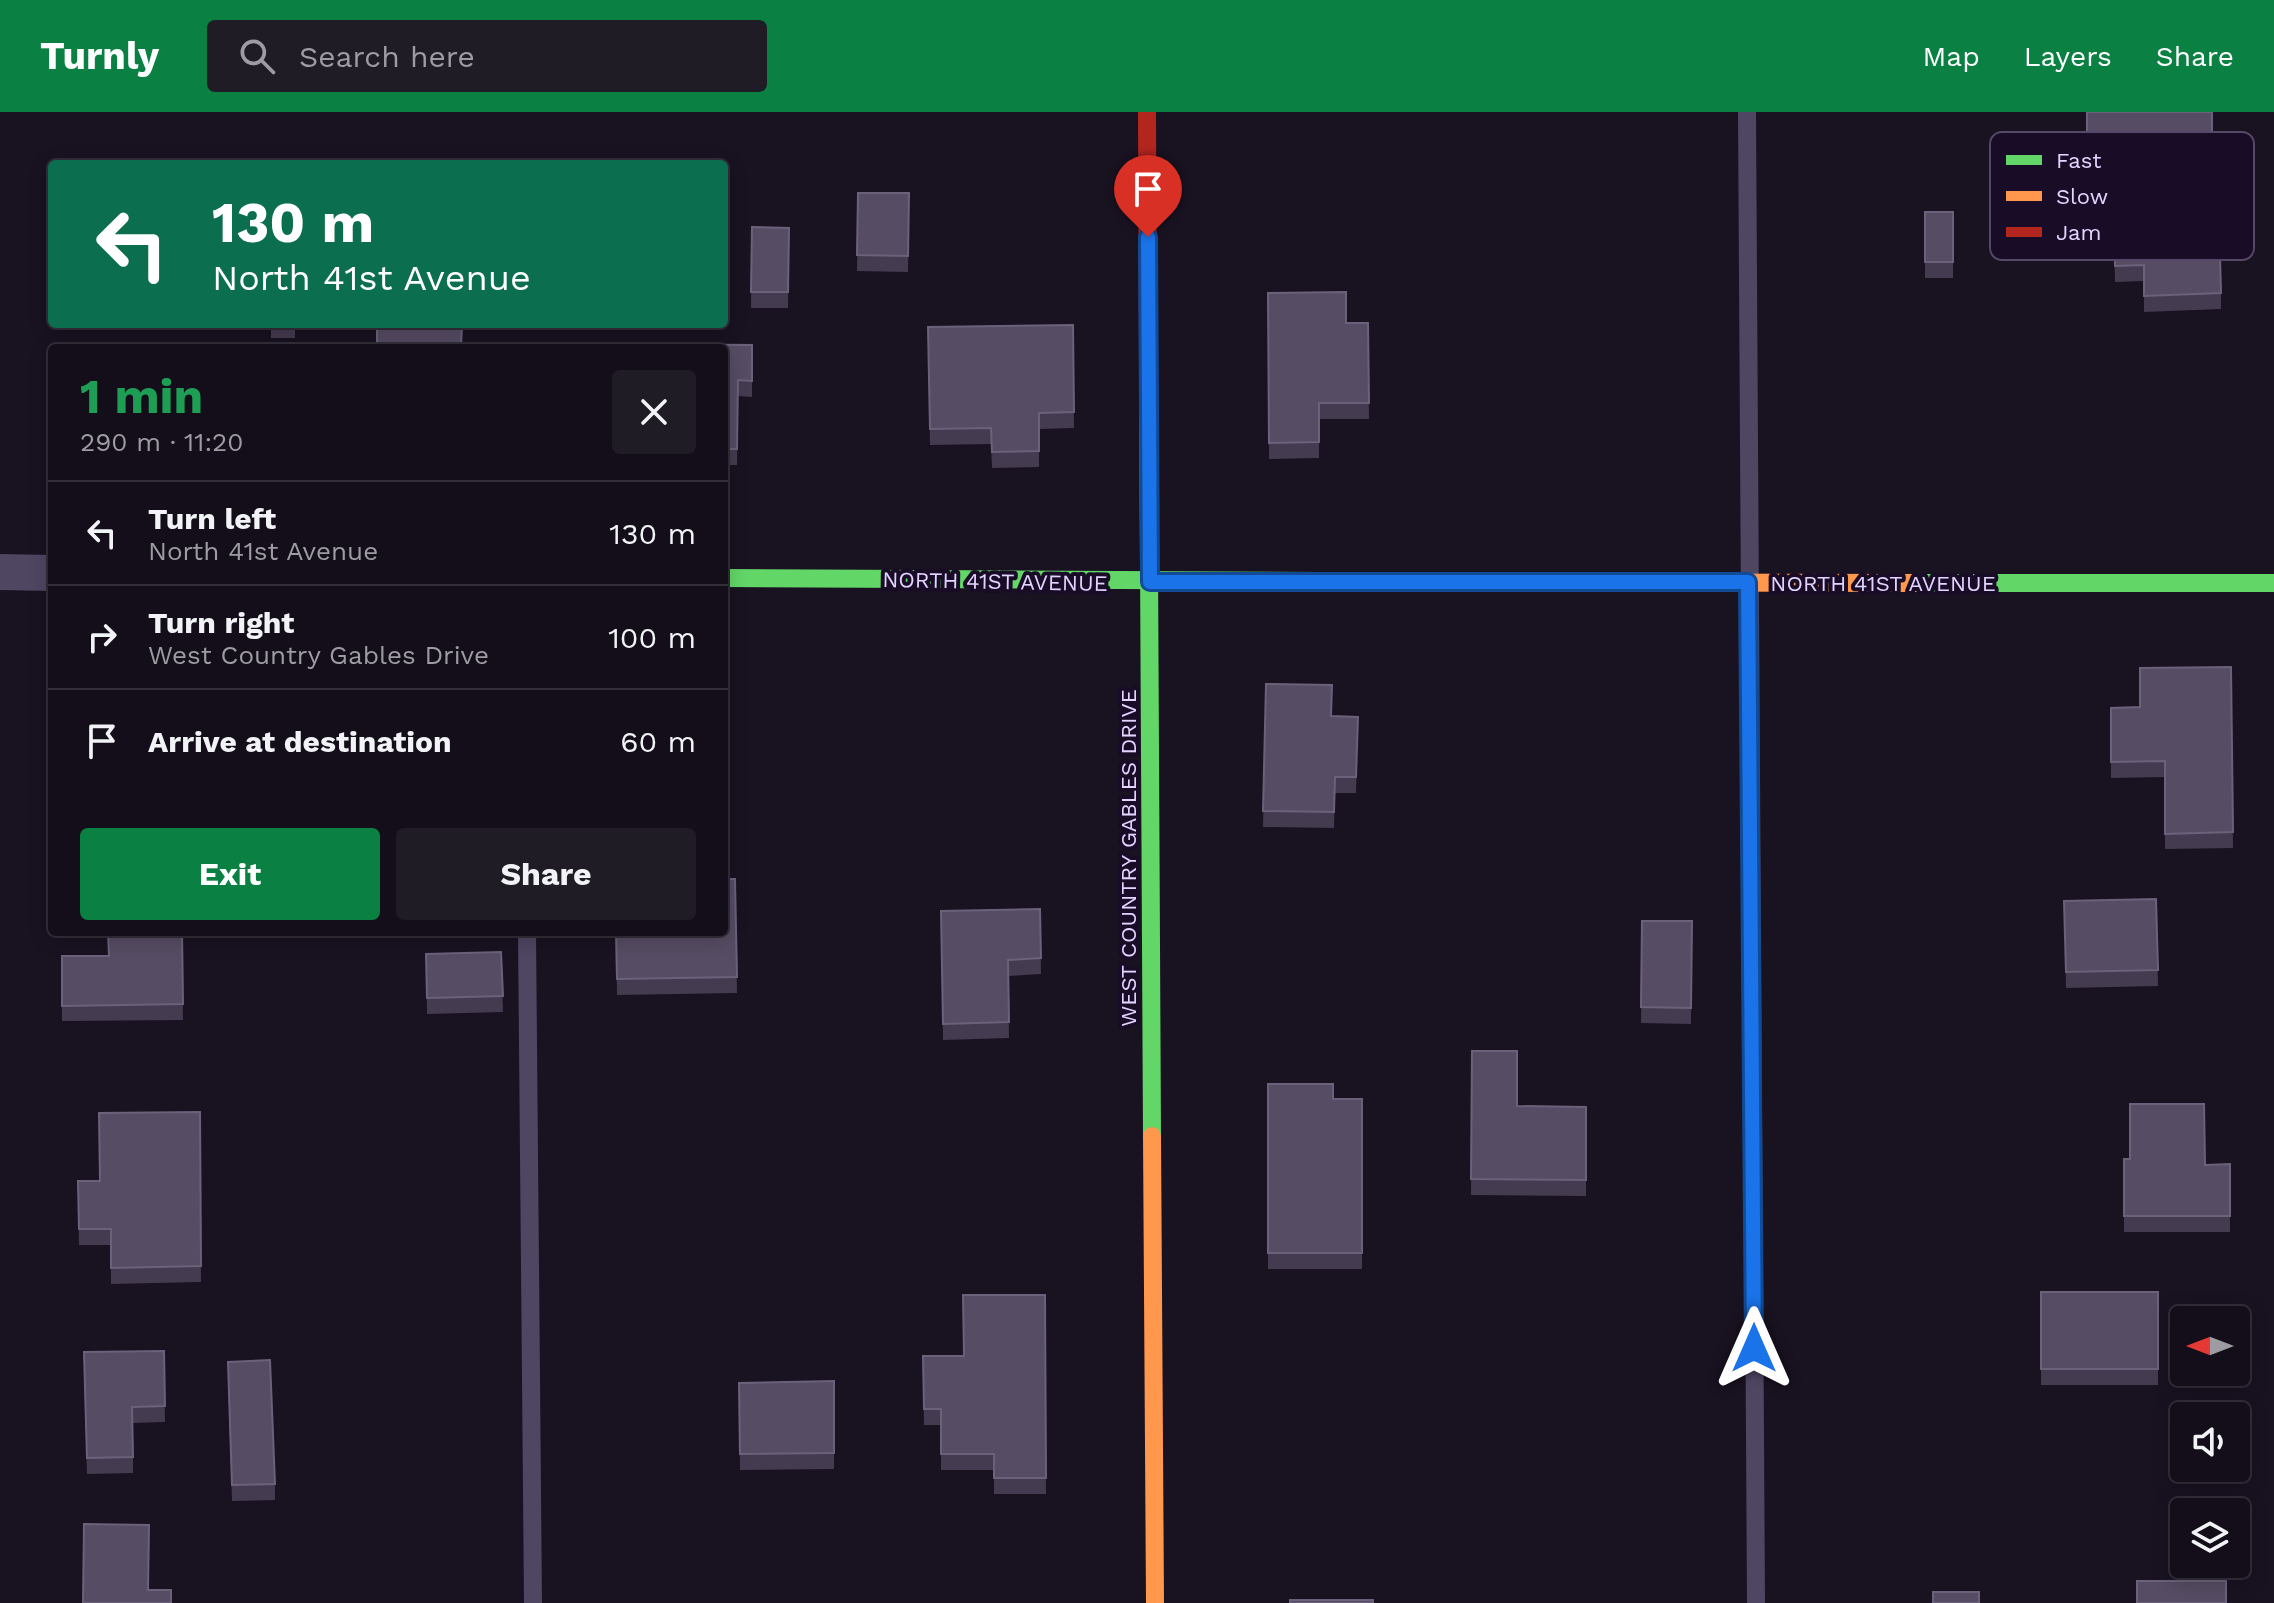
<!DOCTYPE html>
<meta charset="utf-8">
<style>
body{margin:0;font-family:"Work Sans",sans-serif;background:#201c26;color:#f1f3f6;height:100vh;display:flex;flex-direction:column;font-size:30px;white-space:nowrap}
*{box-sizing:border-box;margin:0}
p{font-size:26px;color:#9d9ca2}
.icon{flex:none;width:44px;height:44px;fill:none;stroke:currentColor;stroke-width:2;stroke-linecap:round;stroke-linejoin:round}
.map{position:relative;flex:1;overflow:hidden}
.panel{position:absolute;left:48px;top:232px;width:680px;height:592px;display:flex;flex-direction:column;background:#130e19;border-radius:8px;box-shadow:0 4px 20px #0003,0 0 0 2px #322e38}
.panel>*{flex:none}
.hud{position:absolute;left:48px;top:48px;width:680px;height:168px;border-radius:8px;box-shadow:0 4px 20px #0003,0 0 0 2px #322e38;background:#0b6e4f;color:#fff;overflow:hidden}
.needle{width:52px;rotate:270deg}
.controls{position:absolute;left:2170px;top:1194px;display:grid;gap:16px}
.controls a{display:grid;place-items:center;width:80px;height:80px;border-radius:8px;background:#130e19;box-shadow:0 4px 20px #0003,0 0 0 2px #322e38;font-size:40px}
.pin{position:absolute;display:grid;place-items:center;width:68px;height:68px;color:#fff;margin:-82px -34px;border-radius:50% 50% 50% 0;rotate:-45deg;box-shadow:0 0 8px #0007}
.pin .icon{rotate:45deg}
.me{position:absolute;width:88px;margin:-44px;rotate:0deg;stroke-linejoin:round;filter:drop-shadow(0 0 6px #0008)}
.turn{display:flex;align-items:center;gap:28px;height:168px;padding:0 32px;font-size:36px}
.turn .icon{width:104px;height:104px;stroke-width:2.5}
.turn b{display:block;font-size:56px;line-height:68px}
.round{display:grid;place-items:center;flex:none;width:84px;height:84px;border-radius:8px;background:#201c26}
.summary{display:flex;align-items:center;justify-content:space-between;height:136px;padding:0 32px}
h1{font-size:48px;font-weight:700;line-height:60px;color:#1e9e55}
.cta{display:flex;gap:16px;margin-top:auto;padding:16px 32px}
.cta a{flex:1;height:92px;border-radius:8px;background:#0b8043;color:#fff;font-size:32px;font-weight:700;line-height:92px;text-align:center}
.cta a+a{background:#201c26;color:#f1f3f6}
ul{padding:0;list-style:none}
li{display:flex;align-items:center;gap:24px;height:104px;padding:0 32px;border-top:2px solid #322e38}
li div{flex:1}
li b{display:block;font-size:30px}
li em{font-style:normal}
header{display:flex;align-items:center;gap:48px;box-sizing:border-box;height:112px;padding:0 40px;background:#0b8043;color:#fff}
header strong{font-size:38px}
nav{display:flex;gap:44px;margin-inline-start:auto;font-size:28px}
.search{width:560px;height:72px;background:#201c26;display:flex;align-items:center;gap:20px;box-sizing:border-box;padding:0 28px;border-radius:8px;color:#9d9ca2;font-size:30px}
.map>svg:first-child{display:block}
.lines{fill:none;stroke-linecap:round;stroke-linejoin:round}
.lane{stroke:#4f4662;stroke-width:18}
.street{stroke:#4f4662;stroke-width:36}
.fast{stroke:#63d668;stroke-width:18}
.slow{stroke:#ff974d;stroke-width:18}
.jam{stroke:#b3261e;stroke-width:18}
.wall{fill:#453b50}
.building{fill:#564c63;stroke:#6c617b;stroke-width:2}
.route-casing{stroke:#114b97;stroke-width:20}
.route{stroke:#1a73e8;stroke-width:14}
.labels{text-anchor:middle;stroke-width:8;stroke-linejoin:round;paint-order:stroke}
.street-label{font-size:22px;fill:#e3d3ff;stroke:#180c27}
.key{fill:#180c27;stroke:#554868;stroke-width:2}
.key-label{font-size:22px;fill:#e3d3ff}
</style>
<header>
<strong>Turnly</strong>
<div class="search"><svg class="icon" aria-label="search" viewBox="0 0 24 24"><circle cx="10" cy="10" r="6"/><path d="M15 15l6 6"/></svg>Search here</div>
<nav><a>Map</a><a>Layers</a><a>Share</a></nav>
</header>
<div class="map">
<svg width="2274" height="1491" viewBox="0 0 2274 1491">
<rect width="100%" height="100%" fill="#191221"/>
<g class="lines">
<g class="lane">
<polyline points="1747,0 1756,1491"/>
<polyline points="527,820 533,1491"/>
</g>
<polyline class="street" points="0,460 52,461"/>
<g class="fast">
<polyline points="1148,256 1152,1024"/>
<polyline points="724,466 1517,470"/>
<polyline points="1914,471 2274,471"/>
</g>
<g class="slow">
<polyline points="1517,470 1914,471"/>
<polyline points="1152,1024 1155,1491"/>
</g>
<polyline class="jam" points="1147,0 1148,256"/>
</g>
<g class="wall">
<polygon points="2087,0 2212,0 2212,66 2221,181 2221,197 2144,200 2144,169 2115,170 2113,85 2193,67 2087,65"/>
<polygon points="858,81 909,81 908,160 857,159"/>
<rect x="1925" y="100" width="28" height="66"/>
<polygon points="752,115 789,116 788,196 751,196"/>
<polygon points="1268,181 1346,211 1368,211 1369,307 1319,307 1319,346 1269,347"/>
<rect x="271" y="212" width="24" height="14"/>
<polygon points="1073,213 1074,316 1039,317 1039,355 992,356 991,332 930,333 928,215"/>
<polygon points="752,233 752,285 738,284 737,353 724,353 724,236"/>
<polygon points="2231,555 2233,736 2165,737 2165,665 2111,666 2111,596 2140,595"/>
<polygon points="1266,572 1332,604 1358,605 1356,681 1335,681 1334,716 1263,715"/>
<polygon points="735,767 737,881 617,883 616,820"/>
<polygon points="2156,787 2158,874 2066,876 2064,789"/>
<polygon points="1040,797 1041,862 1008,864 1009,926 943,928 941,799"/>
<polygon points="1642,809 1692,809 1691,912 1641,911"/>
<polygon points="182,820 183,908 62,909 62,844 108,844"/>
<polygon points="501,840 503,900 427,902 426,842"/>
<polygon points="1472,939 1517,994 1586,995 1586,1084 1471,1083"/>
<polygon points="1268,972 1333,987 1362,987 1362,1157 1268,1157"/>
<polygon points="200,1000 201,1170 111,1172 111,1133 79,1133 78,1069 100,1069"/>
<polygon points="2124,1047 2205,1053 2230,1052 2230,1120 2124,1120"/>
<rect x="2041" y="1180" width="117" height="93"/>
<polygon points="1045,1183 1046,1382 994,1382 994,1358 941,1358 941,1313 924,1313 923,1244 964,1244"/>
<polygon points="164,1239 165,1310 133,1311 133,1361 87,1362 84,1256"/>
<polygon points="228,1266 275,1372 275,1388 232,1389"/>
<polygon points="834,1269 834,1357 740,1358 739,1271"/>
</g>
<g class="building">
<polygon points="2087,0 2212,0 2212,51 2087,49"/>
<polygon points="2218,66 2221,181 2144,184 2144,153 2115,154 2113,69"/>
<polygon points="858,81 909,81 908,144 857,143"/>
<rect x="1925" y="100" width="28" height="50"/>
<polygon points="752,115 789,116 788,180 751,180"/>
<polygon points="1346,180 1346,211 1368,211 1369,291 1319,291 1319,330 1269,331 1268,181"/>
<polygon points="377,212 462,212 461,236 377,236"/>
<polygon points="1073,213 1074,300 1039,301 1039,339 992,340 991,316 930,317 928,215"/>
<polygon points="635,232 752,233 752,269 738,268 737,337 724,337 724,236 635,236"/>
<polygon points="2231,555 2233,720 2165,722 2165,649 2111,650 2111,596 2140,595 2140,556"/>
<polygon points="1266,572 1332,573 1331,604 1358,605 1356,665 1335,665 1334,700 1263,699"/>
<polygon points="724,767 735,767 737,865 617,867 616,820 724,820"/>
<polygon points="2156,787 2158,858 2066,860 2064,789"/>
<polygon points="1040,797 1041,846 1008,848 1009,910 943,912 941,799"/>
<polygon points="1642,809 1692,809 1691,896 1641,895"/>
<polygon points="108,820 182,820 183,892 62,894 62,844 109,844"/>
<polygon points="501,840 503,884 427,886 426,842"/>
<polygon points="1472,939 1517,939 1517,994 1586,995 1586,1068 1471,1067"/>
<polygon points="1268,972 1333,972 1333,987 1362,987 1362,1141 1268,1141"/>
<polygon points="2130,992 2204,992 2205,1053 2230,1052 2230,1104 2124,1104 2124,1047 2130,1047"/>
<polygon points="200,1000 201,1154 111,1156 111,1117 79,1117 78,1069 100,1069 99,1001"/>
<rect x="2041" y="1180" width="117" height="77"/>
<polygon points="963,1183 1045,1183 1046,1366 994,1366 994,1342 941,1342 941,1297 924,1297 923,1244 964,1244"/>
<polygon points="164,1239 165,1294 132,1295 133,1345 87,1346 84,1240"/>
<polygon points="270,1248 275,1372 232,1373 228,1250"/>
<polygon points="834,1269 834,1341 740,1342 739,1271"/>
<polygon points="84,1412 149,1413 148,1478 171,1478 171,1491 83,1491"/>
<rect x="2137" y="1469" width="89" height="22"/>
<rect x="1933" y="1480" width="46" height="11"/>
<rect x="1290" y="1488" width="83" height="3"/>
</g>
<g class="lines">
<defs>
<polyline id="route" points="1148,125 1150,470 1748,470 1754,1236"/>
</defs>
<use href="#route" class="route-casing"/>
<use href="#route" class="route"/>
</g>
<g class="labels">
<g class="street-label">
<text transform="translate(995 469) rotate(1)" y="8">NORTH 41ST AVENUE</text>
<text x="1883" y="479">NORTH 41ST AVENUE</text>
<text transform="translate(1128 746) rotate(-90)" y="8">WEST COUNTRY GABLES DRIVE</text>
</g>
</g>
<rect x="1990" y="20" width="264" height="128" rx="12" class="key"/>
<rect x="2006" y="43" width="36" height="10" fill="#63d668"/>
<rect x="2006" y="79" width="36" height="10" fill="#ff974d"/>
<rect x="2006" y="115" width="36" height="10" fill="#b3261e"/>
<g class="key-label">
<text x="2056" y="56">Fast</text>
<text x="2056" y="92">Slow</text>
<text x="2056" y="128">Jam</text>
</g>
</svg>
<div class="controls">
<a><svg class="needle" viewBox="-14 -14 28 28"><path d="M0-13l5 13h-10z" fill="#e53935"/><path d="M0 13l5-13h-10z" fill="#9d9ca2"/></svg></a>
<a><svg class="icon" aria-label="sound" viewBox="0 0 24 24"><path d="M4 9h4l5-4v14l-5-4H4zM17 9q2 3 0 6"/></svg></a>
<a><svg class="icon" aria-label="layers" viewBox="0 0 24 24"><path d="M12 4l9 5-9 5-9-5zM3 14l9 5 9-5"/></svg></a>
</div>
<div class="pin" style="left:1148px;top:125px;background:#d93025"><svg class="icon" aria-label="arrive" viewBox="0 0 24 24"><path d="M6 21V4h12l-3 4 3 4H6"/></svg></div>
<svg class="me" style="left:1754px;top:1236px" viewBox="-20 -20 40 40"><path d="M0-17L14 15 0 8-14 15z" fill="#1a73e8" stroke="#fff" stroke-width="4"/></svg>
<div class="hud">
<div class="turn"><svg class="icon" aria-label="left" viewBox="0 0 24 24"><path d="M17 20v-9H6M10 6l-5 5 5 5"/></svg><div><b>130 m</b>North 41st Avenue</div></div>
</div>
<section class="panel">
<div class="summary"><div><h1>1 min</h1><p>290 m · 11:20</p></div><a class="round"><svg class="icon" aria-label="close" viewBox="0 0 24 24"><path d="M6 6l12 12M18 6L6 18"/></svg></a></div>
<ul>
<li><svg class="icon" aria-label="left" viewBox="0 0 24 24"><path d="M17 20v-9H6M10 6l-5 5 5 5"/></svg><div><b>Turn left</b><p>North 41st Avenue</p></div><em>130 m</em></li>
<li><svg class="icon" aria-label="right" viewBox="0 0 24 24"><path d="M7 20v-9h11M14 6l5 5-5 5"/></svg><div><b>Turn right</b><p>West Country Gables Drive</p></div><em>100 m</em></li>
<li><svg class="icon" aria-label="arrive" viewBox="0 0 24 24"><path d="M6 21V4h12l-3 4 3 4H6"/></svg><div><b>Arrive at destination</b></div><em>60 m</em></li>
</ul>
<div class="cta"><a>Exit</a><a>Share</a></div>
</section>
</div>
